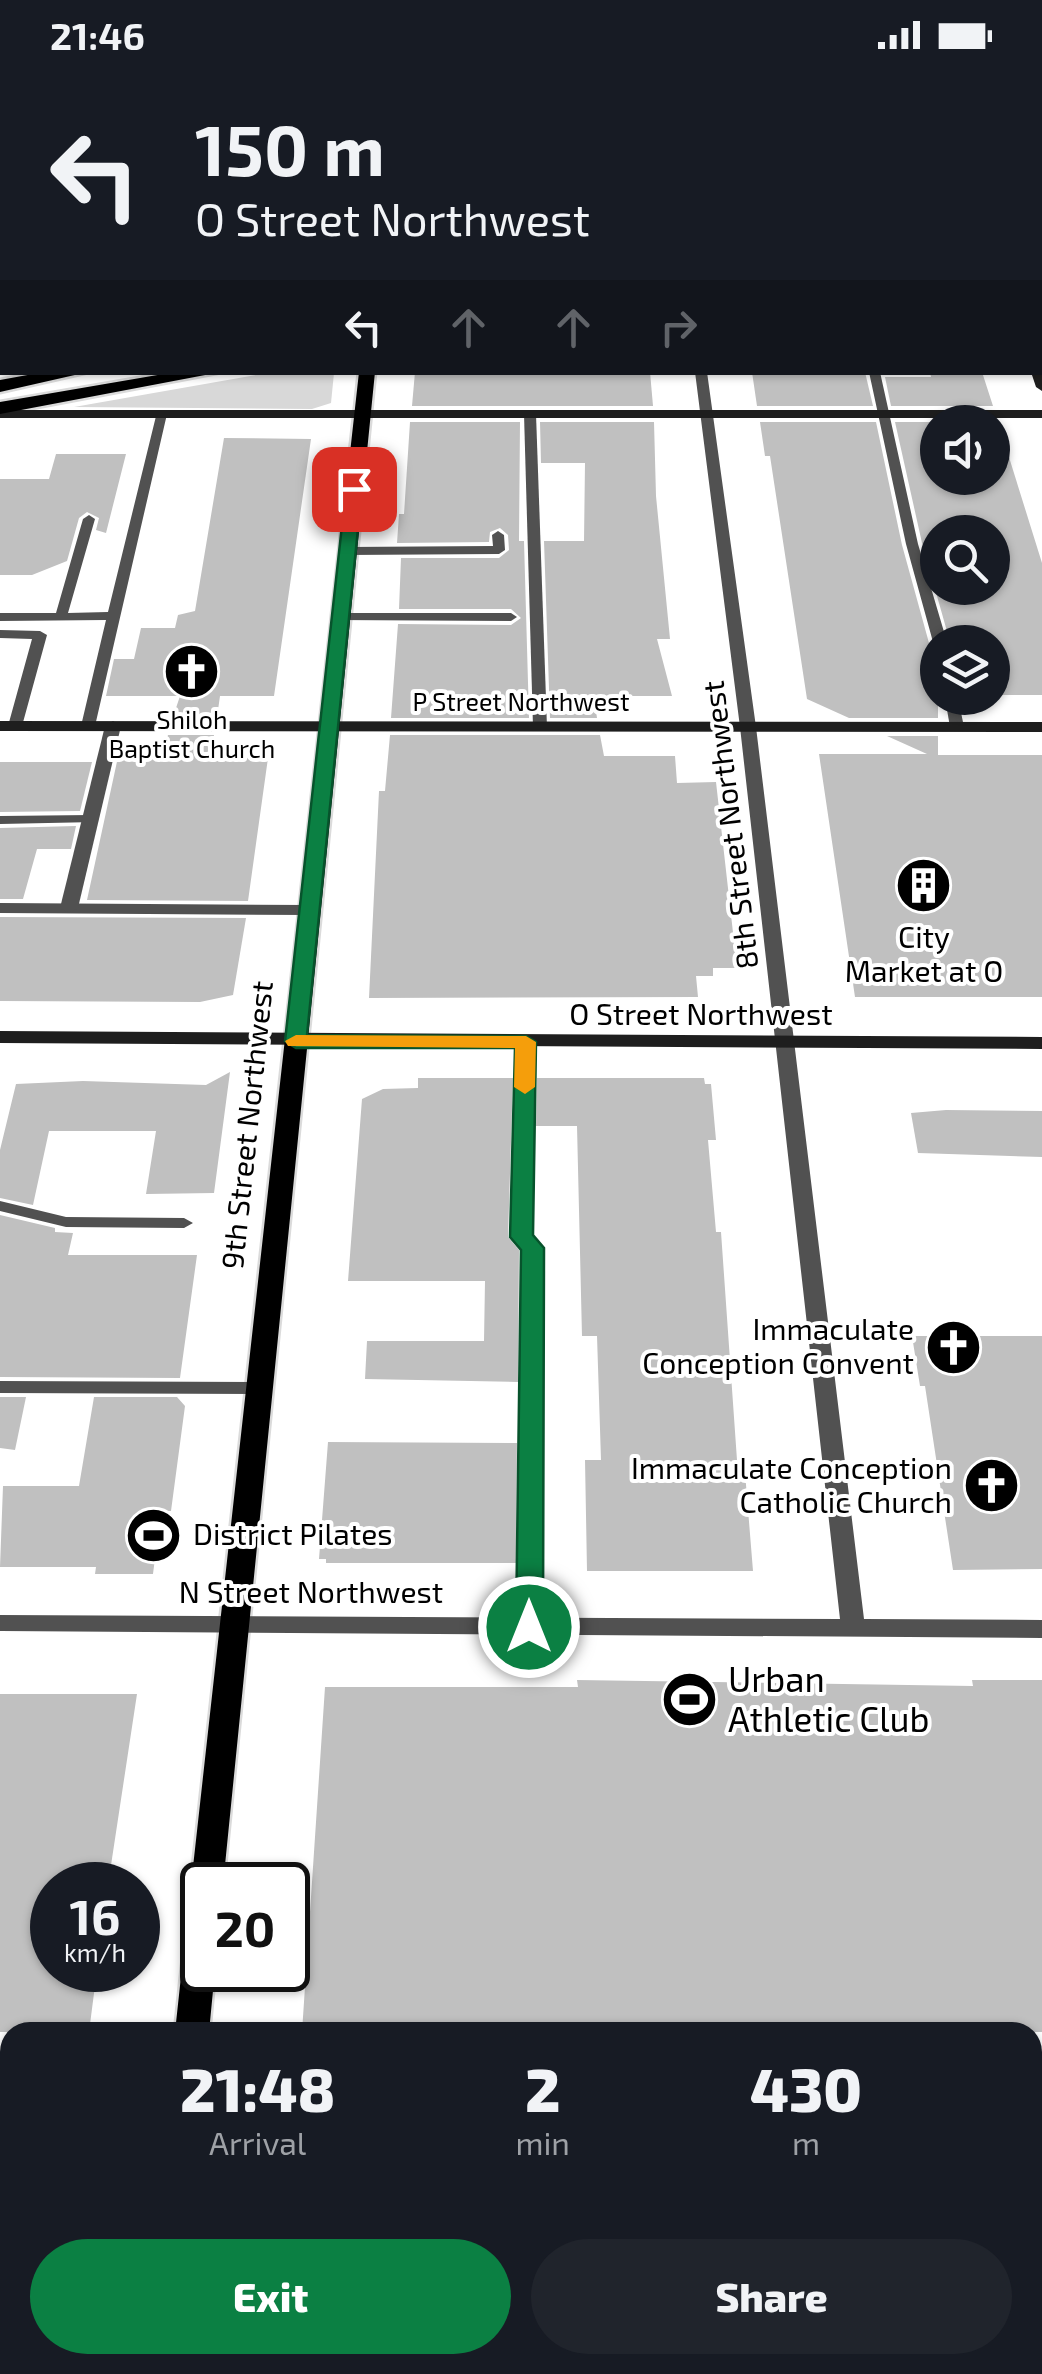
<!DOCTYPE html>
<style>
body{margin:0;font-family:"Exo 2",sans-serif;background:#20242c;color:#f1f3f6;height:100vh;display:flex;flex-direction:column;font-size:38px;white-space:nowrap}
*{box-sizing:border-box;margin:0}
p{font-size:32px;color:#9ea1a6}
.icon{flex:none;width:55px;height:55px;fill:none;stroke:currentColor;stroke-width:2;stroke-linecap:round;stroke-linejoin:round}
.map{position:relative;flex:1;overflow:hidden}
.sheet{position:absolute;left:0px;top:1952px;width:1042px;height:352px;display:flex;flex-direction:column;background:#171b24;border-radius:30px 30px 0 0;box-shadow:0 2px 8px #0004}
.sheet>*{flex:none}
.banner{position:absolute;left:0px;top:0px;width:1042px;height:305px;box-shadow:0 2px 8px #0004;background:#171b24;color:#f1f3f6;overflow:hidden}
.tools{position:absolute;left:920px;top:335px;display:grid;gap:20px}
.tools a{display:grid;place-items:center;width:90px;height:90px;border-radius:50%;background:#171b24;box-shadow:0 2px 8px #0004;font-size:50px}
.speed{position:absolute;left:30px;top:1792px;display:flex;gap:20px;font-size:50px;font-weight:700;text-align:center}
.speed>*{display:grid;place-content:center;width:130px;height:130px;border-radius:50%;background:#171b24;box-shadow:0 2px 8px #0004;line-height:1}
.speed small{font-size:25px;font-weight:400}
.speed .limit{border:5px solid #111;border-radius:15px;background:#fff;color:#111}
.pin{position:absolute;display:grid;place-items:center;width:85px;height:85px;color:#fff;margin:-42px;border-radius:20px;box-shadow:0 5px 15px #0006}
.me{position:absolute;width:110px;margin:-55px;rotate:0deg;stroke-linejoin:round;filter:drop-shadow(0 0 8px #0008)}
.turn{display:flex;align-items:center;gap:35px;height:210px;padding:0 30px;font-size:45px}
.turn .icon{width:130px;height:130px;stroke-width:2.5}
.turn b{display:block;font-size:70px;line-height:85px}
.lanes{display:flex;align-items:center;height:95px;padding:0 30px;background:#0003;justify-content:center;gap:50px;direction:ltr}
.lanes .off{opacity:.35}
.eta{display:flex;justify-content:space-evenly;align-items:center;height:170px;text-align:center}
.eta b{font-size:60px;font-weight:800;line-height:70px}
.action{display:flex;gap:20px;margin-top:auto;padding:20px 30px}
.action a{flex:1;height:115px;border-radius:60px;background:#0b8043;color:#fff;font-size:40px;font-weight:800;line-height:115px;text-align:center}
.action a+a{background:#20242c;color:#f1f3f6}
.status{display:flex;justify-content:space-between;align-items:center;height:70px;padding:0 50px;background:#171b24;direction:ltr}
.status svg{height:28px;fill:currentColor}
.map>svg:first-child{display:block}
.green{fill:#d8d8d8}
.building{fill:#c0c0c0;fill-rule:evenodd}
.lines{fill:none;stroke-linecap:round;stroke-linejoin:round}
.primary-casing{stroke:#dbdbdb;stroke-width:5}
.highway-casing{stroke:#dbdbdb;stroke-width:5}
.lane{fill:#515151;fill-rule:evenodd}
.street{fill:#515151;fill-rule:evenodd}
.secondary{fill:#1e1e1e;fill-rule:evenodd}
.primary{fill:#000;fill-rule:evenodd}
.highway{fill:#000;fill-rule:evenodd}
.route{fill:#0b8043;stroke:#07532c;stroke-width:2.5}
.slow{fill:#f59e0b}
.labels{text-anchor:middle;stroke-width:8;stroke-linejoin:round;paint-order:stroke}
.far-street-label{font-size:25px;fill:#000;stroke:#fff}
.far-poi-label{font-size:25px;fill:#000;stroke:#fff}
.street-label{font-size:30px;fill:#000;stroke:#fff}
.poi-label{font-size:30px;fill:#000;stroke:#fff;text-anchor:end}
.near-poi-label{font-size:35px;fill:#000;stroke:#fff;text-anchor:start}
</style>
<div class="status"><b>21:46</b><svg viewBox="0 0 49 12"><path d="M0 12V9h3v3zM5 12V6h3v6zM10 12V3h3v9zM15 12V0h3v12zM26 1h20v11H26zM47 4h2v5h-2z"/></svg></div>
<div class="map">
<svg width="1042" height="2304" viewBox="0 0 1042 2304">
<rect width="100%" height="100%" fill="#fff"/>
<polygon class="green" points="267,303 334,303 331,333 312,339 74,337"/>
<g class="building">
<polygon points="415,302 650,302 653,336 412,336"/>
<polygon points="752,302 865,302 873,336 757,336"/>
<polygon points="930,302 982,302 993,336 891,336 885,307 931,307"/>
<polygon points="410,352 520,352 519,471 524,471 529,648 391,648 398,554 511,555 521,548 511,539 399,539 401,488 499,488 509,480 508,465 500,458 490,462 489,472 397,473 399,444 404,444"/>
<polygon points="540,352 654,352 656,426 670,569 657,569 672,626 594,626 597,648 550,648 544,471 584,471 585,393 541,393"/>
<polygon points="760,352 876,352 902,475 929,573 938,578 938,648 849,648 807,629 770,386 765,386"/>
<path d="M895,352H998L1042,493V625H992V572H950L922,473ZM938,352H992V408H938ZM938,462H992V518H938Z"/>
<polygon points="224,368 311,369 274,626 220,626 217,647 173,647 180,626 106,626 114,589 134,589 141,558 175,558 178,545 195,541"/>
<polygon points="56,384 126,384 106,463 96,460 99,448 87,442 79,448 67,491 32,505 0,505 0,409 49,409"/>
<polygon points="168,665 214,665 210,687 268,688 248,831 87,830 118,687 161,687"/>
<polygon points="390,665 600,665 604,686 675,686 677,713 716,712 737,898 713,898 713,906 696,906 698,927 369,928 379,721 385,721"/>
<polygon points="887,666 938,666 938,685 1042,685 1042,927 855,927 819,684 927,684"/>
<polygon points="0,692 92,692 80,741 0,742"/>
<polygon points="76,756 71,779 37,779 23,829 0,829 0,758"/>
<polygon points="0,847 246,848 233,925 200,932 0,931"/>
<polygon points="230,1002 214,1123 146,1124 156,1061 49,1061 33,1135 0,1128 0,1080 16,1014 83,1011 206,1015"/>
<polygon points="418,1008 513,1008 508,1167 519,1180 518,1312 365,1309 367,1271 484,1271 485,1211 348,1211 362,1029 383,1019 418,1018"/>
<polygon points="537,1008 704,1008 705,1014 711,1014 716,1070 708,1070 716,1162 721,1162 737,1390 744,1390 753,1501 587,1501 585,1390 601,1390 597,1266 582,1266 577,1056 536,1056"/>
<polygon points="946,1040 1042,1041 1042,1087 918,1083 911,1043"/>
<polygon points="0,1145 55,1158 55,1162 73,1163 68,1185 197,1185 180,1308 0,1307"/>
<polygon points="912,1266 1042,1266 1042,1499 953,1500 925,1316 920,1316"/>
<polygon points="0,1327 26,1327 15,1380 0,1378"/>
<polygon points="94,1327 177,1327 185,1336 171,1441 161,1441 153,1504 95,1504 96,1497 0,1497 3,1416 79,1416"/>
<polygon points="328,1372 517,1373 516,1493 326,1493 326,1489 319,1489"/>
<polygon points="577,1610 973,1616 972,1610 1042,1610 1042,1962 302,1962 325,1617 578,1617"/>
<polygon points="0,1624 137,1624 108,1815 52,1815 52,1900 97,1900 89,1962 0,1962"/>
</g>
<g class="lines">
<defs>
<g id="primary">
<rect x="392" y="0" width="12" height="2"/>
<polygon points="359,302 375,302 223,1815 202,1815 202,1826 196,1824 191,1815"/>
<polygon points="202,1847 202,1900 215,1900 209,1962 175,1962 186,1860 190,1851"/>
<polygon points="138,2295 176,2295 175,2304 137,2304"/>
</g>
<g id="highway">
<polygon points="1040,158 1042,158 1040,169"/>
<polygon points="44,302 88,302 0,322 0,310"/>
<polygon points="175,302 221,302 0,344 0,332"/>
</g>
</defs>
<use href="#primary" class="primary-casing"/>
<use href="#highway" class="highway-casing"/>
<g class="lane">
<polygon points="0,0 231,0 232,2 0,5"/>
<rect x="585" y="0" width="8" height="2"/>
<polygon points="794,0 802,0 803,2 795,2"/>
<rect x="0" y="74" width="2" height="6"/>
<polygon points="869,302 880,302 918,474 947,572 938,572 938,575 933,572 906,474"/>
<polygon points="530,341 536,344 547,657 540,661 533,657 524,344"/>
<polygon points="157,342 167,344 95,656 88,660 81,656 106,550 0,551 0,543 56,543 83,449 89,445 95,449 68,543 108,542"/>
<polygon points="498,461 504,465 505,480 499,484 347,485 341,481 347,477 493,476 492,465"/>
<polygon points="339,543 511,543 517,547 511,551 334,550 334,544"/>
<polygon points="0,560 40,561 47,565 22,656 15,660 8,656 32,569 0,568"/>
<polygon points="945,628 958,628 964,657 962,660 957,661 950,657"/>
<polygon points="91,745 98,749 96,752 0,754 0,746"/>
<polygon points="0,833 308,835 316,840 308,845 0,843"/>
<polygon points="526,967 534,972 530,1166 541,1178 539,1557 536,1562 522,1562 519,1557 523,1179 512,1167 518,972"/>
<polygon points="0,1131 66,1147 184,1148 193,1153 184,1158 66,1157 0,1141"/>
<polygon points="0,1311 259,1312 268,1318 259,1324 0,1323"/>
</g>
<g class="street">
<rect x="659" y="0" width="10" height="2"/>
<rect x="0" y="36" width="2" height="6"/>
<polygon points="695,302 707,302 756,657 864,1549 1042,1550 1042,1568 0,1561 0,1545 840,1549 740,657"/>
<polygon points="113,651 121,656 78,838 69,843 60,838 105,656"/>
</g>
<g class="secondary">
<polygon points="926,0 936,0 937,2 927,2"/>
<rect x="0" y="124" width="2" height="6"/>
<rect x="1040" y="124" width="2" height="6"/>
<polygon points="1040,299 1042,300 1042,321 1036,317 1031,302 1040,302"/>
<rect x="0" y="340" width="1042" height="8"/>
<polygon points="0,651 1042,652 1042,662 0,661"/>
<polygon points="0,961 1042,967 1042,979 0,973"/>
</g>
<use href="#primary" class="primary"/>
<use href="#highway" class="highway"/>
</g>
<polygon class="route" points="354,414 362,419 307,965 526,966 536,972 533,1165 544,1178 543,1557 529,1566 516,1557 521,1180 510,1167 515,978 296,978 285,971 346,419"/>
<polygon class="slow" points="296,965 526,966 536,972 535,1017 525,1024 514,1017 515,978 288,976 285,971"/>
<defs>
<symbol id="church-disc" viewBox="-11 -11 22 22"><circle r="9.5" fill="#000" stroke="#fff"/><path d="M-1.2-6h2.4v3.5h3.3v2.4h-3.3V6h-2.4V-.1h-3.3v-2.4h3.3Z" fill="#fff"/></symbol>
<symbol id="building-disc" viewBox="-11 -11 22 22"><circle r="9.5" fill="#000" stroke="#fff"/><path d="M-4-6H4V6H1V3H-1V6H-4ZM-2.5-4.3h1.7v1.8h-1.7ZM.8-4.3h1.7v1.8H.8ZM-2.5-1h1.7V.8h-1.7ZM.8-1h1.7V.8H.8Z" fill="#fff"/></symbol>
<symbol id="stadium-disc" viewBox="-11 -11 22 22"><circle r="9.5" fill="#000" stroke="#fff"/><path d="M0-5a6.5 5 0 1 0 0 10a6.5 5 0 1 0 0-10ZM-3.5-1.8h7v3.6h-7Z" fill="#fff"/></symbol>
</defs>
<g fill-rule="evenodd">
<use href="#church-disc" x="160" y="570" width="63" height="63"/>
<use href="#building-disc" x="892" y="784" width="63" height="63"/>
<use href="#church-disc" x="922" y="1246" width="63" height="63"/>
<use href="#church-disc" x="960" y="1384" width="63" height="63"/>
<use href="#stadium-disc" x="122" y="1434" width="63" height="63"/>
<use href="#stadium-disc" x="658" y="1598" width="63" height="63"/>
</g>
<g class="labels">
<g class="far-street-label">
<text x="521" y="641">P Street Northwest</text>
</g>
<g class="far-poi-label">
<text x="192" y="659">Shiloh<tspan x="192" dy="29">Baptist Church</tspan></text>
</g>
<g class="street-label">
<text transform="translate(731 755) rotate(-97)" y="10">8th Street Northwest</text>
<text x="701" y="955">O Street Northwest</text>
<text transform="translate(248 1055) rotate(-84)" y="10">9th Street Northwest</text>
<text x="311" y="1533">N Street Northwest</text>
</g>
<g class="poi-label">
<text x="924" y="878" text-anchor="middle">City<tspan x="924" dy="34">Market at O</tspan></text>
<text x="914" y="1270">Immaculate<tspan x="914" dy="34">Conception Convent</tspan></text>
<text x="952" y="1409">Immaculate Conception<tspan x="952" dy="34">Catholic Church</tspan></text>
<text x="193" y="1475" text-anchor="start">District Pilates</text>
</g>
<g class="near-poi-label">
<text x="728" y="1622">Urban<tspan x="728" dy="40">Athletic Club</tspan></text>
</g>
</g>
</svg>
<div class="tools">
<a><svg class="icon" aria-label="sound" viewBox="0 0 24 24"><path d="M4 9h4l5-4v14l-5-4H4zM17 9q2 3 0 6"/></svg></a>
<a><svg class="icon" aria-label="search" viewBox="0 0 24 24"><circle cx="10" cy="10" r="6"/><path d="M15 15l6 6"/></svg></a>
<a><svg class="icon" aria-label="layers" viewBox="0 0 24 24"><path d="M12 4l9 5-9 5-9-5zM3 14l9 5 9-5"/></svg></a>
</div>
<div class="speed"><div>16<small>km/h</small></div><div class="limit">20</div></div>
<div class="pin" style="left:354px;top:419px;background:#d93025"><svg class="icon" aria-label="arrive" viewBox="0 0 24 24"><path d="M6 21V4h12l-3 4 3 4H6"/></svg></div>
<svg class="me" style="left:529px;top:1557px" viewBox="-20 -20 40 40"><circle r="17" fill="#0b8043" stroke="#fff" stroke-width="3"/><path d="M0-11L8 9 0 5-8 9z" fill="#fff"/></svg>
<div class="banner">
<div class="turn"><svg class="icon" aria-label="left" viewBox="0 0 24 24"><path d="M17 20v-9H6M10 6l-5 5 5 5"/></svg><div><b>150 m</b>O Street Northwest</div></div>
<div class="lanes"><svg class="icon" aria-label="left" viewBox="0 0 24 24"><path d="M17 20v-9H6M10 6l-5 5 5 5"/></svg><svg class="icon off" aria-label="ahead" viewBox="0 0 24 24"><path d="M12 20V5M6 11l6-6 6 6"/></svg><svg class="icon off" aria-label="ahead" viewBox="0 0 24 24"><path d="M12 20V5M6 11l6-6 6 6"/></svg><svg class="icon off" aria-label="right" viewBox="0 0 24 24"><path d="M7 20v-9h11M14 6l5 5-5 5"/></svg></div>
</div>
<section class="sheet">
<div class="eta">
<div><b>21:48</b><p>Arrival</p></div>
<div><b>2</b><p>min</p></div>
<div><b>430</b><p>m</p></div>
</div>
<div class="action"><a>Exit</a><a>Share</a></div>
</section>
</div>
